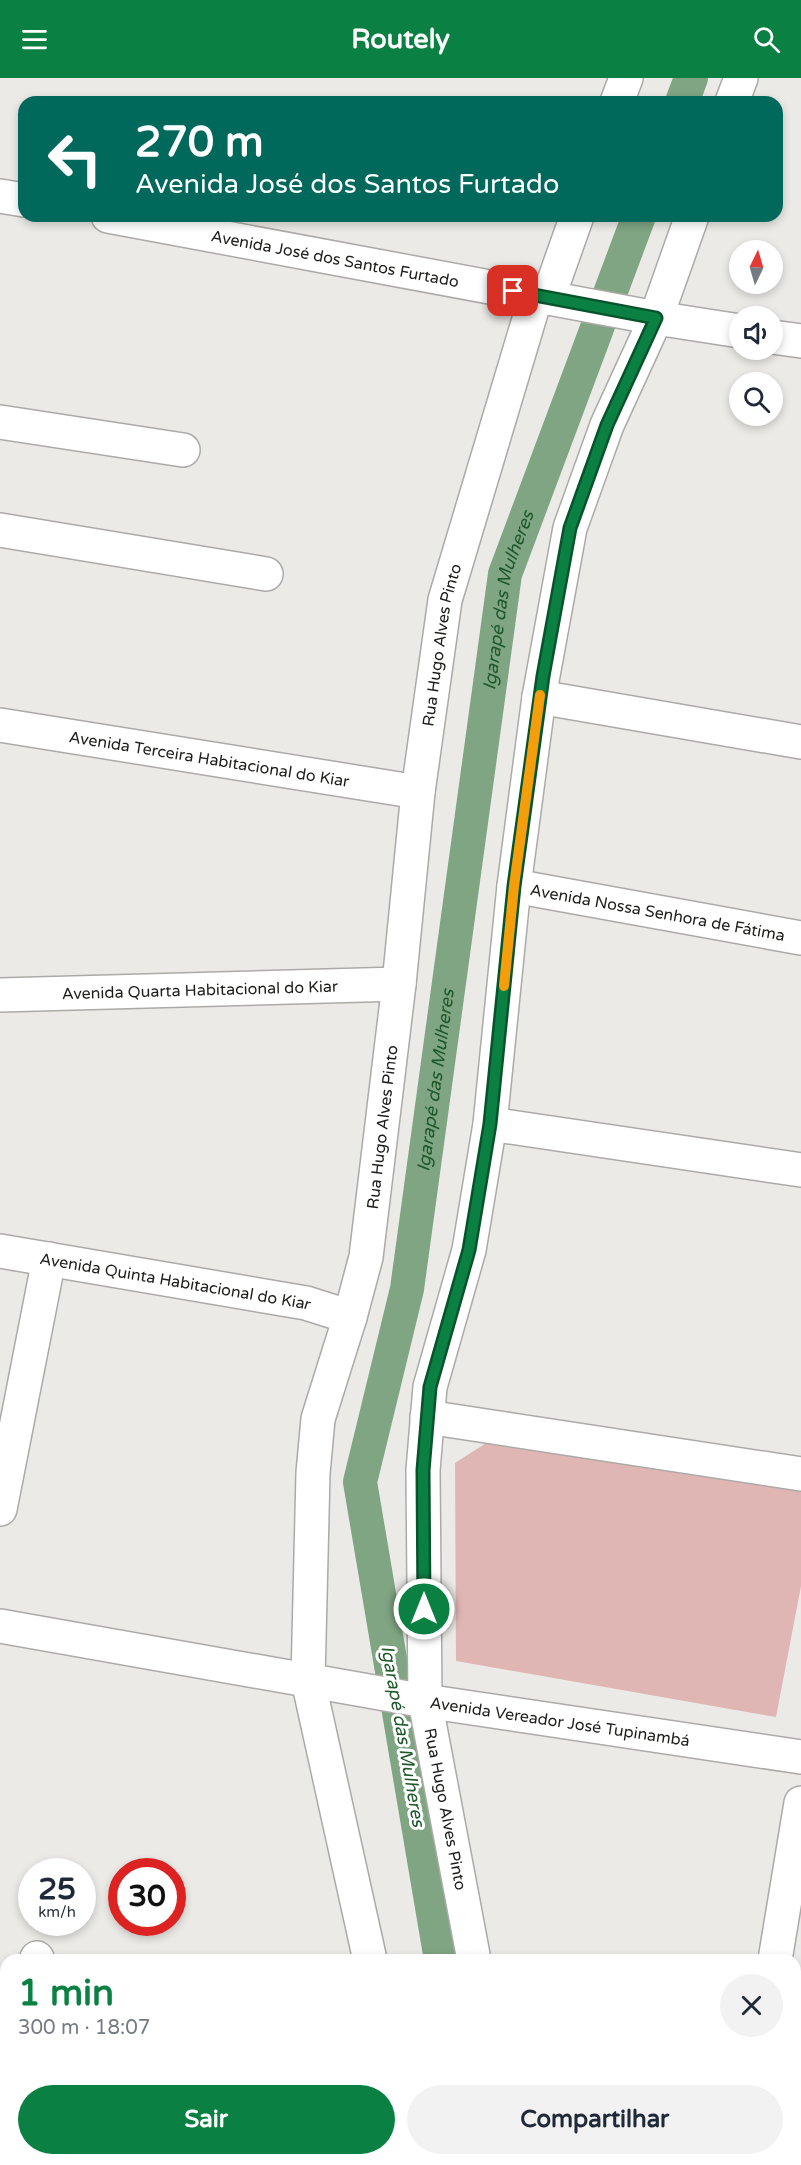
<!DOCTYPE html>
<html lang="pt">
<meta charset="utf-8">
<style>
body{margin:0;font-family:"Varela Round",sans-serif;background:#f2f2f3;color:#1f2937;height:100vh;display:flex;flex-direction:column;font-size:22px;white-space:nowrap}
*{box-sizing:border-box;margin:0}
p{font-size:20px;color:#747a83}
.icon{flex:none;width:33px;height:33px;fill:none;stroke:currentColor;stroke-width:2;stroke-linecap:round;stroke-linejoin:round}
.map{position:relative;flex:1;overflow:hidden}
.panel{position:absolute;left:0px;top:1876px;width:801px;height:212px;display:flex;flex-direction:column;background:#fff;border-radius:18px 18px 0 0;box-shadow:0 3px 9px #0003}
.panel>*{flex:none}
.hud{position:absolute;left:18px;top:18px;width:765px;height:126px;border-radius:18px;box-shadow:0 3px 9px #0003;background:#00695c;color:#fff;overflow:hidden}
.needle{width:39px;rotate:5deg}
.controls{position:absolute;left:729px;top:162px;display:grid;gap:12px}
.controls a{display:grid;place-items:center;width:54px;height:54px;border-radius:50%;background:#fff;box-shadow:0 3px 9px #0003;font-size:30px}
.speed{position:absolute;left:18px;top:1780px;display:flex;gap:12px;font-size:30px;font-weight:700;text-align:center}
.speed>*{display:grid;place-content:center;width:78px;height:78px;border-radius:50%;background:#fff;box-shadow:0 3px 9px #0003;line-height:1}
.speed small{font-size:15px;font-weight:400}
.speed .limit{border:9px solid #d22;background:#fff;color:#111}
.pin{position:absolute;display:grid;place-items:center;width:51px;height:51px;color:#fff;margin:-26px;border-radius:12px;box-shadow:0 3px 9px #0006}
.me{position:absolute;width:66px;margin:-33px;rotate:0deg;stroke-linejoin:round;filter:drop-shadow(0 0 4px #0008)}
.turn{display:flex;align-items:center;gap:21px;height:126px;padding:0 18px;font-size:27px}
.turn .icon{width:78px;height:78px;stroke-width:2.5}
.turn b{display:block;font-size:42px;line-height:51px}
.round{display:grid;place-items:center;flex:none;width:63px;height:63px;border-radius:32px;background:#f2f2f3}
.head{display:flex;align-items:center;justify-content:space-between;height:102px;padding:0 18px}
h1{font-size:36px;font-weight:700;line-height:45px;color:#0b8043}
.button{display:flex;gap:12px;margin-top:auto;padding:12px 18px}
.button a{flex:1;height:69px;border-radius:36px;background:#0b8043;color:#fff;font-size:24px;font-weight:700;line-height:69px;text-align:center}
.button a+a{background:#f2f2f3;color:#1f2937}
header{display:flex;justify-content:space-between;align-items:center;height:78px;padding:0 18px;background:#0b8043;color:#fff;font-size:27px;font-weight:700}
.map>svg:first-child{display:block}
.park{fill:#e0b6b5}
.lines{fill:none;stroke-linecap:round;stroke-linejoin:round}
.canal{stroke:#7fa583;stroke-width:34}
.minor-casing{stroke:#acaaa7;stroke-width:36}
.minor{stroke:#fff;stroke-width:33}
.route-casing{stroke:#07532c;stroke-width:15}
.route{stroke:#0b8043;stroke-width:10}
.slow{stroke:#f59e0b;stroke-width:10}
.labels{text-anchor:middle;stroke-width:6;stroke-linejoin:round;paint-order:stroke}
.street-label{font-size:16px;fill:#1d1d1b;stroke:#fff}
.water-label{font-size:18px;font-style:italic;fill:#1f592b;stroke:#fff}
</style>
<header><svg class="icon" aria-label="menu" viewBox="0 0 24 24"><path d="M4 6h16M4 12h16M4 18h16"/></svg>Routely<svg class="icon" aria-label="search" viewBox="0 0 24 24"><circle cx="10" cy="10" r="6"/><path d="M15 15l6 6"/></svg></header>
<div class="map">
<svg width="801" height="2087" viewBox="0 0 801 2087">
<rect width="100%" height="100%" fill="#ebeae6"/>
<polygon class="park" points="497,1358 801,1404 801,1508 776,1639 456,1583 455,1385"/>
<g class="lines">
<g class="canal">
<polyline points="682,24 691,0"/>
<path id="s1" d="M441,1882L360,1404L407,1211L505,496L639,138"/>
<polyline points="474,2082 475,2087"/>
</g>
<defs>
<g id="minor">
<polyline points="617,24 626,0"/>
<polyline points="732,24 741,0"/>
<polyline points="0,118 24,122"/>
<path id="s2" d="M108,138L656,240L740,253"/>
<polyline points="548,220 577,138"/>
<polyline points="772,259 801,263"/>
<polyline points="0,344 183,372"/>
<polyline points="0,452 266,496"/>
<polyline points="539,619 801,664"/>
<path id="s3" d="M0,647L418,714"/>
<path id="s4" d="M514,808L801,860"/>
<path id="s5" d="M0,917L399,906"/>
<polyline points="490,1046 801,1092"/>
<path id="s6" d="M0,1173L306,1225L350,1239"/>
<polyline points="427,1339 801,1396"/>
<polyline points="0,1431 49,1181"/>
<path id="s7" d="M0,1548L425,1623L801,1679"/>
<polyline points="36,1882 37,1880"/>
<path id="s8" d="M370,1882L308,1602L313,1395L318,1341L350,1239L366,1179L399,906L418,714L445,522L536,218"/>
<polyline points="474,1882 425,1623 423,1392 430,1309 469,1172 490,1046 514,808 539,619 570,450 607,347 656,240 692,138"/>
<polyline points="775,1882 801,1725"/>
<polyline points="413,2082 415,2087"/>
<polyline points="512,2082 513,2087"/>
<polyline points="1,2087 6,2059"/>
<polyline points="742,2087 743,2082"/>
</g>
</defs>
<use href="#minor" class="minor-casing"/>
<use href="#minor" class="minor"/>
</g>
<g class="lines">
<defs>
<polyline id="route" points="424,1531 423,1392 430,1309 469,1172 490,1046 514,808 543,598 570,450 607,347 656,240 513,213"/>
</defs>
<use href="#route" class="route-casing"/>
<use href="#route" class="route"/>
<polyline class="slow" points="504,908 514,808 540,617"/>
</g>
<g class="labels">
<g class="street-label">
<text dy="6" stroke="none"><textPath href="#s2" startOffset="231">Avenida José dos Santos Furtado</textPath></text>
<text dy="6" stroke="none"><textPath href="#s8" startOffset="1334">Rua Hugo Alves Pinto</textPath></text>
<text dy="6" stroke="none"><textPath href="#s3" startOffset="212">Avenida Terceira Habitacional do Kiar</textPath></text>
<text dy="6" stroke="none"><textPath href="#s4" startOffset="146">Avenida Nossa Senhora de Fátima</textPath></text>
<text dy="6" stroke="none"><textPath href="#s5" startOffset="200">Avenida Quarta Habitacional do Kiar</textPath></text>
<text dy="6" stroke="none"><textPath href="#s8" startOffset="848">Rua Hugo Alves Pinto</textPath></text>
<text dy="6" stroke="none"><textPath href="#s6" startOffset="178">Avenida Quinta Habitacional do Kiar</textPath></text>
<text dy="6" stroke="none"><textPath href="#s7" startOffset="568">Avenida Vereador José Tupinambá</textPath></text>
<text transform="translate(446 1731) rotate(79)" y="6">Rua Hugo Alves Pinto</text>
</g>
<g class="water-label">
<text dy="6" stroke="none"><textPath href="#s1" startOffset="1380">Igarapé das Mulheres</textPath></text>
<text dy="6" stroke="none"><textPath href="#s1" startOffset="894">Igarapé das Mulheres</textPath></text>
<text transform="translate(403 1658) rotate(80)" y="6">Igarapé das Mulheres</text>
</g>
</g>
</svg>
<div class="controls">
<a><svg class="needle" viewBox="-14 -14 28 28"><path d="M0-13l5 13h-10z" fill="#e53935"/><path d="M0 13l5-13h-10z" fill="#747a83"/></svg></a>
<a><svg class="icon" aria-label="sound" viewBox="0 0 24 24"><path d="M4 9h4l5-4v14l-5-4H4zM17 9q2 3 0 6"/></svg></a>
<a><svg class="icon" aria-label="search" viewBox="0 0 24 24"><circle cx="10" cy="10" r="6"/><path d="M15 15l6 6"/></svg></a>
</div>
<div class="speed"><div>25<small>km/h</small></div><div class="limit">30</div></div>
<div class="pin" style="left:513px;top:213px;background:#d93025"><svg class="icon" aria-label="arrive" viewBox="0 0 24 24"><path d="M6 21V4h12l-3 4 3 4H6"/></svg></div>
<svg class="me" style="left:424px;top:1531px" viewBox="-20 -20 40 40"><circle r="17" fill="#0b8043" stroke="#fff" stroke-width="3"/><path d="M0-11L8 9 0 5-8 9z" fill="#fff"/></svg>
<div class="hud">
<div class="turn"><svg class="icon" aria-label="left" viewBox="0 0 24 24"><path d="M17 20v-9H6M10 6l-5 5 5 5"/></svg><div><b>270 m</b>Avenida José dos Santos Furtado</div></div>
</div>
<section class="panel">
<div class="head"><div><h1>1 min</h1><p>300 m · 18:07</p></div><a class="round"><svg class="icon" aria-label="close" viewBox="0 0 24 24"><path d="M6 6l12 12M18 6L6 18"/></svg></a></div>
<div class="button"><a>Sair</a><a>Compartilhar</a></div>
</section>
</div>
